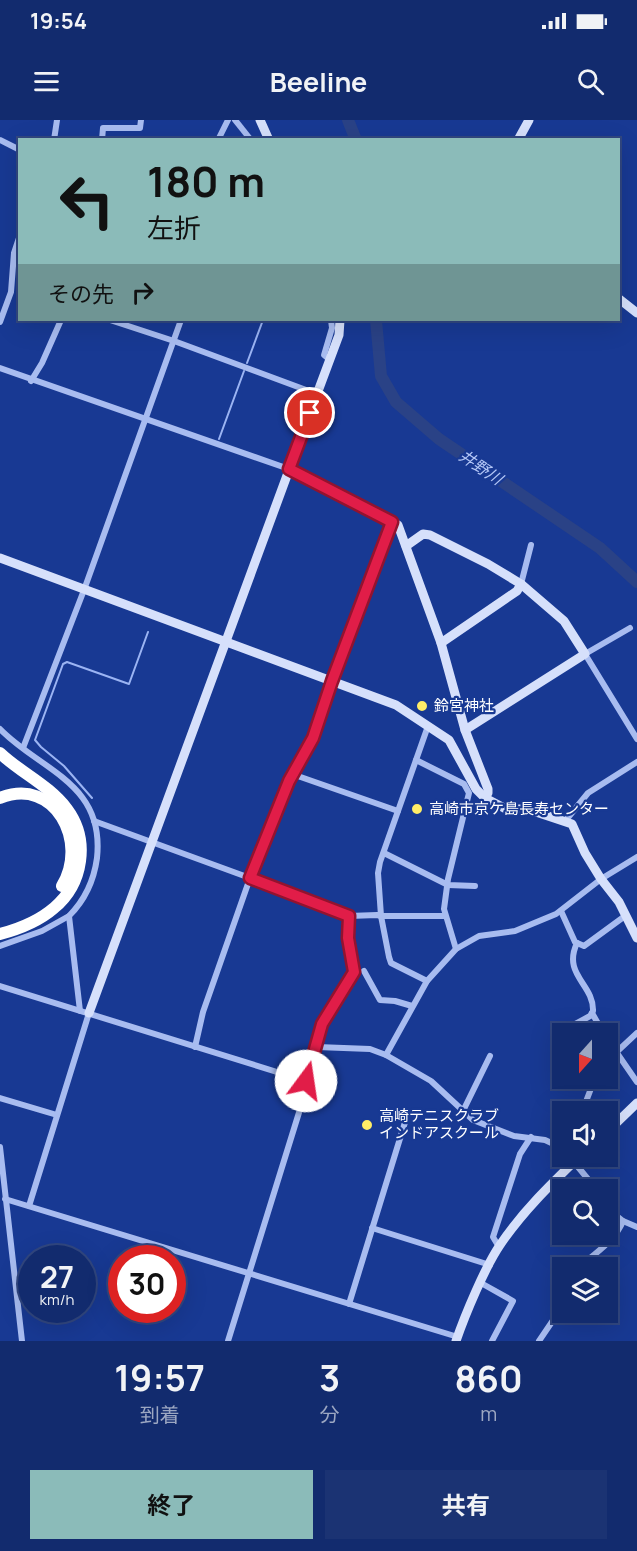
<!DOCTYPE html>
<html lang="ja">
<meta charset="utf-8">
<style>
body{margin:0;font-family:Manrope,"Noto Sans JP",sans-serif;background:#1b3373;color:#f1f3f6;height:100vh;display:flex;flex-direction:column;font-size:22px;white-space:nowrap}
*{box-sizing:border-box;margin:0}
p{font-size:20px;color:#9ca7c2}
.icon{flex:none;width:33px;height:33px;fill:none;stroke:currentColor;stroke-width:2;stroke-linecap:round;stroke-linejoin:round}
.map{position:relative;height:1221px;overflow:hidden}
.drawer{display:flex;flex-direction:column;background:#122b6e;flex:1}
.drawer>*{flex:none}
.guide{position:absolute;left:18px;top:18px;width:602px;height:183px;border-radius:0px;box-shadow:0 6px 24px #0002,0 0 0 2px #314781;background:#8bbbb9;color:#111;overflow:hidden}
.needle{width:39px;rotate:201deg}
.controls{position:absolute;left:552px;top:903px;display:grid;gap:12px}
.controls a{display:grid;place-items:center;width:66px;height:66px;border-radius:0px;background:#122b6e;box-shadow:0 6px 24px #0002,0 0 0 2px #314781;font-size:30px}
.speed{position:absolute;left:18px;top:1125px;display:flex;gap:12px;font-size:30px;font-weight:700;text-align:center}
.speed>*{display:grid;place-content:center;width:78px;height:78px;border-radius:50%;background:#122b6e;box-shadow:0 6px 24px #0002,0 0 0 2px #314781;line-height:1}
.speed small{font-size:15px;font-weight:400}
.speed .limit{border:9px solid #d22;background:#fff;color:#111}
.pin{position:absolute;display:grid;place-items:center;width:51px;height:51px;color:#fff;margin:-26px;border:3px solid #fff;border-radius:50%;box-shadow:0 2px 6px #0007}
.me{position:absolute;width:66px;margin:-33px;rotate:14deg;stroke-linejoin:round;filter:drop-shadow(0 0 4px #0008)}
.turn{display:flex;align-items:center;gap:21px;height:126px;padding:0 30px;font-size:27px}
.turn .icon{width:78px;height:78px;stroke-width:2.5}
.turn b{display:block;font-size:42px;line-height:51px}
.then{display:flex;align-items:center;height:57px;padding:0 30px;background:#0003;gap:12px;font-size:22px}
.eta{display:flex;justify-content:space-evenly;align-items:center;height:102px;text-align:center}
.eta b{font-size:36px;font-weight:700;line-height:42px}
.button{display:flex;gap:12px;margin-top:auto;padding:12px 30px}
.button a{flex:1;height:69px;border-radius:0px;background:#8bbbb9;color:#111;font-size:24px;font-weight:700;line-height:69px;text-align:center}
.button a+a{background:#1b3373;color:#f1f3f6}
.status{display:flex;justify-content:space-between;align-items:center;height:42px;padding:0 30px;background:#122b6e;direction:ltr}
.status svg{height:16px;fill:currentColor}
header{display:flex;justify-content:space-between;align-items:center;height:78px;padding:0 30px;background:#122b6e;font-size:27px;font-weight:700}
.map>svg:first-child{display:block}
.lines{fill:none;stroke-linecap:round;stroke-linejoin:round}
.stream{stroke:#9bb4f3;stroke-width:2}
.river{stroke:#2a4286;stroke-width:12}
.street{stroke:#a8bcf0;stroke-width:6}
.secondary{stroke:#d6e0fb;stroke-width:9}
.highway{stroke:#fff;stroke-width:12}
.route-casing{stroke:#92132f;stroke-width:15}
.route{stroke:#e11d48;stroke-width:10}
.poi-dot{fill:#ffed67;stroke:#183993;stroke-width:2}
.labels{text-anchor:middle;stroke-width:4.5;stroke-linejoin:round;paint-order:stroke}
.poi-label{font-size:15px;fill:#fff;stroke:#183993;text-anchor:start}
.water-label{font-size:16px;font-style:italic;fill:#b4c7f7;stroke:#183993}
</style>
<div class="status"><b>19:54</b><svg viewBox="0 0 49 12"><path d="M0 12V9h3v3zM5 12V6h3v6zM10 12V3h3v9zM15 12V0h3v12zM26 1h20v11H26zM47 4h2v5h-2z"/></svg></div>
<header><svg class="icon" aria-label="menu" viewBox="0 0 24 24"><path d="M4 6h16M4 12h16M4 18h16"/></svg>Beeline<svg class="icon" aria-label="search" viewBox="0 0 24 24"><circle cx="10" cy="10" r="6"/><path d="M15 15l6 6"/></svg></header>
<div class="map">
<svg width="637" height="1221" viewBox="0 0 637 1221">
<rect width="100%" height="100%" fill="#183993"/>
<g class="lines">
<g class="stream">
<polyline points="247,243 263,200"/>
<polyline points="219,319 244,251"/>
<polyline points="92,678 64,646 41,627 35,620 63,544 67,542 129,564 148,512"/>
</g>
<g class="river">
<polyline points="348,0 356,20"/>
<polyline points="376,200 381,256 396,282 439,319 600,428 637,462"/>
</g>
<g class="street">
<polyline points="235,0 251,20"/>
<polyline points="0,20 20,30"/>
<polyline points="54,20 57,0"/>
<polyline points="102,20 103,8 140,8 141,0"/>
<polyline points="218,20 228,0"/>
<polyline points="110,200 174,221 317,274"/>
<polyline points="0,202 11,172 14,133 20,115"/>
<polyline points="330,240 324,235 332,208 331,200"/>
<polyline points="0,248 289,349 392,402 332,561 313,618 289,661 250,758 203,892 195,927"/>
<polyline points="31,261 42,243 61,200"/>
<polyline points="521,464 531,425"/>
<polyline points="630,508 585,534 637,619"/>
<path d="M0,609C41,651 105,663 97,738C94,760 85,780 69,796L80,891"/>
<polyline points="23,628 84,470 181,200"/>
<polyline points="416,640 464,664 469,673 448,759 444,789 456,829"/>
<polyline points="292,654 398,691"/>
<polyline points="566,700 588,673 637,642"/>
<polyline points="94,701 250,758 349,796 377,795 381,796 378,753 380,742 428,606"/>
<polyline points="384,733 448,765 475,766"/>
<polyline points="561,791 575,822 584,826 625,796"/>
<polyline points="0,826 42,811 69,796"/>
<polyline points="364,851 380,880 395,881 412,886"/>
<polyline points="427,861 391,843 389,837 381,796 445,796"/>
<polyline points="0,866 306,961 306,970 228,1221"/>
<polyline points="592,893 604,914"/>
<path d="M566,909L590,896L593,891C594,864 562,855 577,823"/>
<polyline points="608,920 637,962"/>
<polyline points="317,927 370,929 386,935 431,961 473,1000 514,1016 545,1020 562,1028"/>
<polyline points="386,935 427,861 456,829 479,816 515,811 556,794 601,759 637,737"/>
<polyline points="608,940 637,913"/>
<polyline points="306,961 322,904 354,852 348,818 349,796"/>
<polyline points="0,978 57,995"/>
<polyline points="463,991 490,936"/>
<polyline points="582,992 595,958"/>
<polyline points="0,1027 22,1221"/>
<polyline points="569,1036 592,1064 595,1070"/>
<polyline points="5,1079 458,1217"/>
<polyline points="29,1086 89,893"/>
<polyline points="608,1089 623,1101 637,1107"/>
<polyline points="372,1108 490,1145"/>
<polyline points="499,1127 493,1117 520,1034 531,1017"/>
<path d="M578,1148C593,1135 616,1120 623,1101"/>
<polyline points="481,1163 513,1181 492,1221"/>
<polyline points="349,1184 406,999"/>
<polyline points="539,1221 562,1187"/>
</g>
<g class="secondary">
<polyline points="260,0 269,20"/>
<polyline points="518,20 529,0"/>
<polyline points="618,178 637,193"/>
<polyline points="392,402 398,405 441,523 465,610 488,669 488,673 485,678"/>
<polyline points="406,426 423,414 430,415 488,444 521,464 564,501 585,534 465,610"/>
<polyline points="0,438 396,585 449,620 476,669 485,678 506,689 527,689 572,704 585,733 601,759 619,782 637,818"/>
<polyline points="441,523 517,471 521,464"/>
<polyline points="89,893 317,274 339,215 340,200"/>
<polyline points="608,1011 637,983"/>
<path d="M456,1221C465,1195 485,1147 500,1125C523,1091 551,1064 580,1036"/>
</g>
<g class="highway">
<path d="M0,633C21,653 49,665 67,689C90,720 83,764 54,788C39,801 19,809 0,814"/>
<path d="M0,678C55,656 89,722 62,766"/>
</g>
</g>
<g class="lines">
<defs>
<polyline id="route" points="306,961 322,904 354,852 348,818 349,796 250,758 289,661 313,618 332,561 392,402 289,349 310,293"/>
</defs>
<use href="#route" class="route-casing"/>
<use href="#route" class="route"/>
</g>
<g class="poi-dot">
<circle cx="422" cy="586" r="6"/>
<circle cx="417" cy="689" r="6"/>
<circle cx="367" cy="1005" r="6"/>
</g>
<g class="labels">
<g class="poi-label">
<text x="434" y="591">鈴宮神社</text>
<text x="429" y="694">高崎市京ケ島長寿センター</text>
<text x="379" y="1001">高崎テニスクラブ<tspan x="379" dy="17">インドアスクール</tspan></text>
</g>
<g class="water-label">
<text transform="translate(481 347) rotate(34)" y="6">井野川</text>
</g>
</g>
</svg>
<div class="controls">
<a><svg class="needle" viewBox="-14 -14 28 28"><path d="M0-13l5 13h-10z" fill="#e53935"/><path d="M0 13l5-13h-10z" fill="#9ca7c2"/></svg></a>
<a><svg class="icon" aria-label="sound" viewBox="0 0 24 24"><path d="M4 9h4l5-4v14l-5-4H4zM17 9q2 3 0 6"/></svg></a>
<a><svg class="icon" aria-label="search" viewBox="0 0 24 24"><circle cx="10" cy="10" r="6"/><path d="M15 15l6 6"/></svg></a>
<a><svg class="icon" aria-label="layers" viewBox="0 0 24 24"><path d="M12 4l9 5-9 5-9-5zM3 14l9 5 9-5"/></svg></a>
</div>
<div class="speed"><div>27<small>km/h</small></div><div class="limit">30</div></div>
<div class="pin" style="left:310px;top:293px;background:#d93025"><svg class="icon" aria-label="arrive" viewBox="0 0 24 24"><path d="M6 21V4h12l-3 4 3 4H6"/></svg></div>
<svg class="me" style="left:306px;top:961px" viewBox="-20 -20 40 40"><circle r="19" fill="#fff"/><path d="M0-13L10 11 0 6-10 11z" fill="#e11d48"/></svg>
<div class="guide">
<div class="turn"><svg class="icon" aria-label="left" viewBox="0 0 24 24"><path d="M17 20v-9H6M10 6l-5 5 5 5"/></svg><div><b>180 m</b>左折</div></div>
<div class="then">その先<svg class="icon" aria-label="right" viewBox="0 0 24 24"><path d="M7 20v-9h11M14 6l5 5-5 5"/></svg></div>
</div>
</div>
<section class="drawer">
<div class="eta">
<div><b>19:57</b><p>到着</p></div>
<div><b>3</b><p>分</p></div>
<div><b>860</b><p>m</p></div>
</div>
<div class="button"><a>終了</a><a>共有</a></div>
</section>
